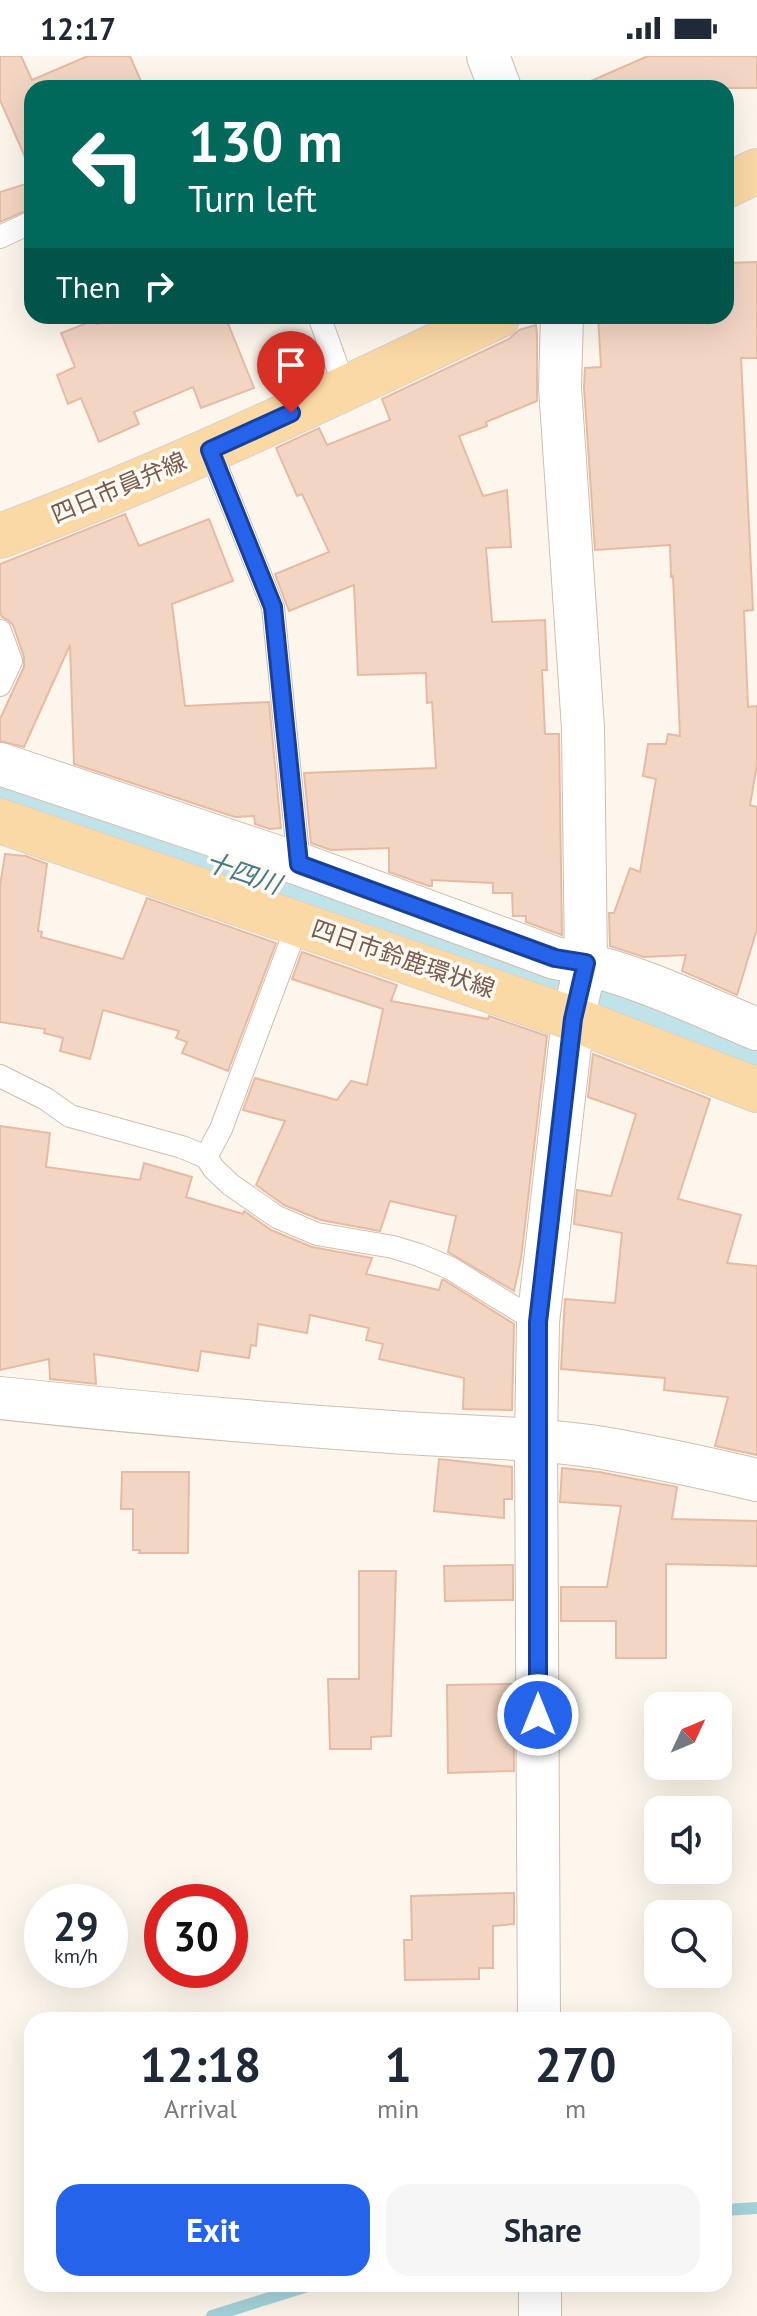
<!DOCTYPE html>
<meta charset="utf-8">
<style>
body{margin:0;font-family:"PT Sans","Noto Sans JP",sans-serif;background:#f6f6f7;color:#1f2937;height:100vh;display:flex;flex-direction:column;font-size:30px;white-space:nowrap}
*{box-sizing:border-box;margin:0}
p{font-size:26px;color:#747a83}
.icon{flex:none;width:44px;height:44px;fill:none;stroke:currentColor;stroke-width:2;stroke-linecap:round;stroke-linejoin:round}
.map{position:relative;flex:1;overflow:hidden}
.details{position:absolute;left:24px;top:1956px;width:708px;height:280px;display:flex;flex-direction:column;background:#fff;border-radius:24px;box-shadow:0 8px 32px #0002}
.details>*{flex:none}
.top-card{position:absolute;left:24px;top:24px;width:710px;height:244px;border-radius:24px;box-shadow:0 8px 32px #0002;background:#00695c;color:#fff;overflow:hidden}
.needle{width:52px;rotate:46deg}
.fabs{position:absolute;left:644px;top:1636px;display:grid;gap:16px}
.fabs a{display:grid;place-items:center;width:88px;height:88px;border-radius:16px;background:#fff;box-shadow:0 8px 32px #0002;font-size:40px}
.speed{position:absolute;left:24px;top:1828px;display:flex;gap:16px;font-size:40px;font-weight:700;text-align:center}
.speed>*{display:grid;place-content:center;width:104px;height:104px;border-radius:50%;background:#fff;box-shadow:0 8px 32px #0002;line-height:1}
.speed small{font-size:20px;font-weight:400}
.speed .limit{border:12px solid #d22;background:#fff;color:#111}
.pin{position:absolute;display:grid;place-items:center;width:68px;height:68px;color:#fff;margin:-82px -34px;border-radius:50% 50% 50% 0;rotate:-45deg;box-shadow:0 0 8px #0007}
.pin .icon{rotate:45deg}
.me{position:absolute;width:88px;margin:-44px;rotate:0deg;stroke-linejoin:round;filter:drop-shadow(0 0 6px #0008)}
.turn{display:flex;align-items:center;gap:28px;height:168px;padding:0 32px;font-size:36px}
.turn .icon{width:104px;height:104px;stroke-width:2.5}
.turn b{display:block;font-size:56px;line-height:68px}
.then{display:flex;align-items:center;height:76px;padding:0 32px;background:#0003;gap:16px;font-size:30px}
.eta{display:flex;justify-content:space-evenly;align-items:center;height:136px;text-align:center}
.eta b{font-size:48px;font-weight:700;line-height:56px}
.action{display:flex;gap:16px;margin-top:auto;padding:16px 32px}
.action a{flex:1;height:92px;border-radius:24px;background:#2563eb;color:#fff;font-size:32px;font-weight:700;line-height:92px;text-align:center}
.action a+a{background:#f6f6f7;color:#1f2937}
.status{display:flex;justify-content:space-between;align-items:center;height:56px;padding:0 40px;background:#fff;direction:ltr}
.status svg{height:22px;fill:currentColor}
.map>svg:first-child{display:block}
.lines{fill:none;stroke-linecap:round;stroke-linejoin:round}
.stream{stroke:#a5d3da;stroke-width:12}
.river{stroke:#bfe3e8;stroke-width:70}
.building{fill:#f3d5c3;stroke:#e6bba3;stroke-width:2}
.service-casing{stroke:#d1beb0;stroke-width:24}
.minor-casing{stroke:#d1beb0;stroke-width:44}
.primary-casing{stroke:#dad1cd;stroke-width:46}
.service{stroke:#fff;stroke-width:22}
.minor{stroke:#fff;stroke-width:42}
.primary{stroke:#fbd9a5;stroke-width:44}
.route-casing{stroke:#184099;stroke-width:20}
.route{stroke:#2563eb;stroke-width:14}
.labels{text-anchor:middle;stroke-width:7;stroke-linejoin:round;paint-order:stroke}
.street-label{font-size:24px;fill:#7a5c4d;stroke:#fffaf3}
.water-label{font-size:26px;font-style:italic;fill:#437c86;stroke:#fffaf3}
</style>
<div class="status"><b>12:17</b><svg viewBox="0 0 49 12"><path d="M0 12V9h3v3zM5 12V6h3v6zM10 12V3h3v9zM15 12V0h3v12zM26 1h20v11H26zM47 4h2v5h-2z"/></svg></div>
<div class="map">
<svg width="757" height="2260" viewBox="0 0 757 2260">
<rect width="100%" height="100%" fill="#fdf6ec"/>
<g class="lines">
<g class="stream">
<polyline points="724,2154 757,2152"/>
<polyline points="212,2260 314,2228"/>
</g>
<polyline class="river" points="0,734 112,770 656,959 757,1000"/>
</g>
<g class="building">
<polygon points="0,0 21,0 32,24 88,0 130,0 144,32 32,32 32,117 0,44"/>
<polygon points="648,0 757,0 757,32 575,32"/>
<polygon points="32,126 32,152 0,166 0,136"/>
<polygon points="757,206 757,302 741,302 753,554 744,555 748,651 757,650 757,709 750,749 757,751 757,873 737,939 682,915 686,899 644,901 610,890 609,857 614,857 630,812 640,816 656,723 643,720 648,688 666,688 668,678 680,680 673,520 671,521 670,489 595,494 584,331 585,312 601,311 598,260 726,260 726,207"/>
<polygon points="118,260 225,260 254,332 201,352 193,331 134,356 139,368 99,386 81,342 68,348 57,319 75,311 61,277 95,264 97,268"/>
<polygon points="536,269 537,279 537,345 486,366 487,370 459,380 483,440 507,434 511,491 486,492 492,566 545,564 547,614 542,614 545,678 559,678 562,879 526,866 526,860 513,860 512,837 493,837 493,827 432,824 432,830 429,830 389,816 389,792 331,794 311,787 304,717 436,712 432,646 427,647 426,617 358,619 354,529 289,555 275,518 329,496 302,438 297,440 276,392 319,372 327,389 390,364 382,343 509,283 519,274"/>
<polygon points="125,458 139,490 209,463 233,525 172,548 185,650 269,646 281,772 270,773 255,768 254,760 235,761 74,708 70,589 24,691 0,685 0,663 24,611 24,601 13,569 8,564 2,561 0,556 0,508"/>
<polygon points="5,798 26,800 47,808 38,875 42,876 41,881 123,903 147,842 276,887 228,1015 182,997 187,986 176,982 179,975 103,954 90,1003 60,995 63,982 44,977 45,973 0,966 0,830"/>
<polygon points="302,896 397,929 391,945 488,963 489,960 547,980 521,1203 514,1235 448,1196 456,1160 390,1145 380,1175 321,1164 284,1149 256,1129 285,1065 243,1054 255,1022 337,1044 351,1025 367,1029 383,953 292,923"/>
<polygon points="593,998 710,1043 678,1143 741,1159 727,1207 757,1210 757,1399 715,1390 728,1341 664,1334 665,1322 561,1313 565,1243 615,1247 622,1177 574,1168 577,1134 611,1140 636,1058 588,1041"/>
<polygon points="0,1070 50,1077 46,1111 140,1124 144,1107 192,1121 186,1141 243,1158 244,1155 271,1174 312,1191 372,1202 366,1218 439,1234 442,1224 444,1224 514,1268 512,1354 463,1353 464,1322 379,1303 383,1288 366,1284 369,1272 310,1259 307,1277 258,1268 256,1290 251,1289 249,1302 201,1295 198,1315 94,1298 96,1328 50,1323 49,1303 0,1314"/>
<polygon points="439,1403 512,1411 512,1443 504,1443 504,1462 434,1455"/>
<polygon points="562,1412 599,1416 677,1431 672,1463 757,1465 757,1510 666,1508 666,1602 616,1602 616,1565 561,1565 561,1531 607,1531 621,1450 560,1446"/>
<polygon points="122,1416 189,1416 188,1497 139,1497 140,1494 133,1494 133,1453 121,1453"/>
<polygon points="513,1509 513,1544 445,1545 444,1510"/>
<polygon points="359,1515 396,1515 391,1680 371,1681 371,1693 330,1693 328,1623 359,1623"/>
<polygon points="513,1628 514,1715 448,1717 447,1629"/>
<polygon points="514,1837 514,1868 493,1870 493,1912 479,1912 479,1923 405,1924 404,1884 412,1884 411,1840"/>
</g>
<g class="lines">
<defs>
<g id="service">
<polyline points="0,181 32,166"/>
<polyline points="319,260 345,332"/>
<polyline points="210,394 273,551 299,808"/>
<polyline points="0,575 11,605 0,629"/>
<polyline points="0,1020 46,1043 70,1060 182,1091 206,1101 214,1113 231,1129 277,1161 317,1178 393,1191 419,1199 450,1212 538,1266"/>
<polyline points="206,1101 221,1073 298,867"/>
</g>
<g id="minor">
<polyline points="488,0 500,32"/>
<path d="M0,708L299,808L555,902C626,913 691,946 757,973"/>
<path d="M0,1342C130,1356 261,1367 392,1376C462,1381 533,1381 603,1392C655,1401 706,1412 757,1424"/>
<polyline points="539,1964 536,1384 538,1266 573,963 586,907 583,672 560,331 562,260"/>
<polyline points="540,2228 540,2260"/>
</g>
<g id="primary">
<polyline points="726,130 757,115"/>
<path d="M0,480C170,417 334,338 498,260"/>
<polyline points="0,765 573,963 757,1034"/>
</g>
</defs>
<use href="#service" class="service-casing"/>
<use href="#minor" class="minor-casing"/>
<use href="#primary" class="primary-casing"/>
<use href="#service" class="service"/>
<use href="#minor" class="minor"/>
<use href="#primary" class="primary"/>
</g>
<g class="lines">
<defs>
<polyline id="route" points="291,357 210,394 273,551 299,808 555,902 586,907 573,963 538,1266 538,1659"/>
</defs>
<use href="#route" class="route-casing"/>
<use href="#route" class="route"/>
</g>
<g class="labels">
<g class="street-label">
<text transform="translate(119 432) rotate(-23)" y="8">四日市員弁線</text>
<text transform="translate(403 903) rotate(19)" y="8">四日市鈴鹿環状線</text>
</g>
<g class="water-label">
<text transform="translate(243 817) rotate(19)" y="9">十四川</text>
</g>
</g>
</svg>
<div class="fabs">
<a><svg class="needle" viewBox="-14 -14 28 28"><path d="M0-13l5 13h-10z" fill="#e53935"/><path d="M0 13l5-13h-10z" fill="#747a83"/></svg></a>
<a><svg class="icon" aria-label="sound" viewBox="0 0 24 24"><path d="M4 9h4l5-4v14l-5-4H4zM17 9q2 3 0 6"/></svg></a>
<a><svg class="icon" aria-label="search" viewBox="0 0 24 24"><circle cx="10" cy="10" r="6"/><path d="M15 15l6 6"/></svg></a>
</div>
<div class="speed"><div>29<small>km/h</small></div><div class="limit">30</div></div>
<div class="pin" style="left:291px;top:357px;background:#d93025"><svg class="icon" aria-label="arrive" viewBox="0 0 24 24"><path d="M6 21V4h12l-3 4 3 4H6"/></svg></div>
<svg class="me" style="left:538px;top:1659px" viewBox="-20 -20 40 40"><circle r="17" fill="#2563eb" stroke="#fff" stroke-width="3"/><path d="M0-11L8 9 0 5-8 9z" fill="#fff"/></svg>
<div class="top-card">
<div class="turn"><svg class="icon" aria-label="left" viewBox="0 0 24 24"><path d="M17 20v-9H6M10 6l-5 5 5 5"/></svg><div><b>130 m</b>Turn left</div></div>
<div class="then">Then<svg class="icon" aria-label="right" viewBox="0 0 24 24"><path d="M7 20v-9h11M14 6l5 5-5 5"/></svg></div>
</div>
<section class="details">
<div class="eta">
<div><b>12:18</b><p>Arrival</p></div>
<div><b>1</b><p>min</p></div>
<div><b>270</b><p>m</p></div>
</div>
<div class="action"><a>Exit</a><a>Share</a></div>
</section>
</div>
